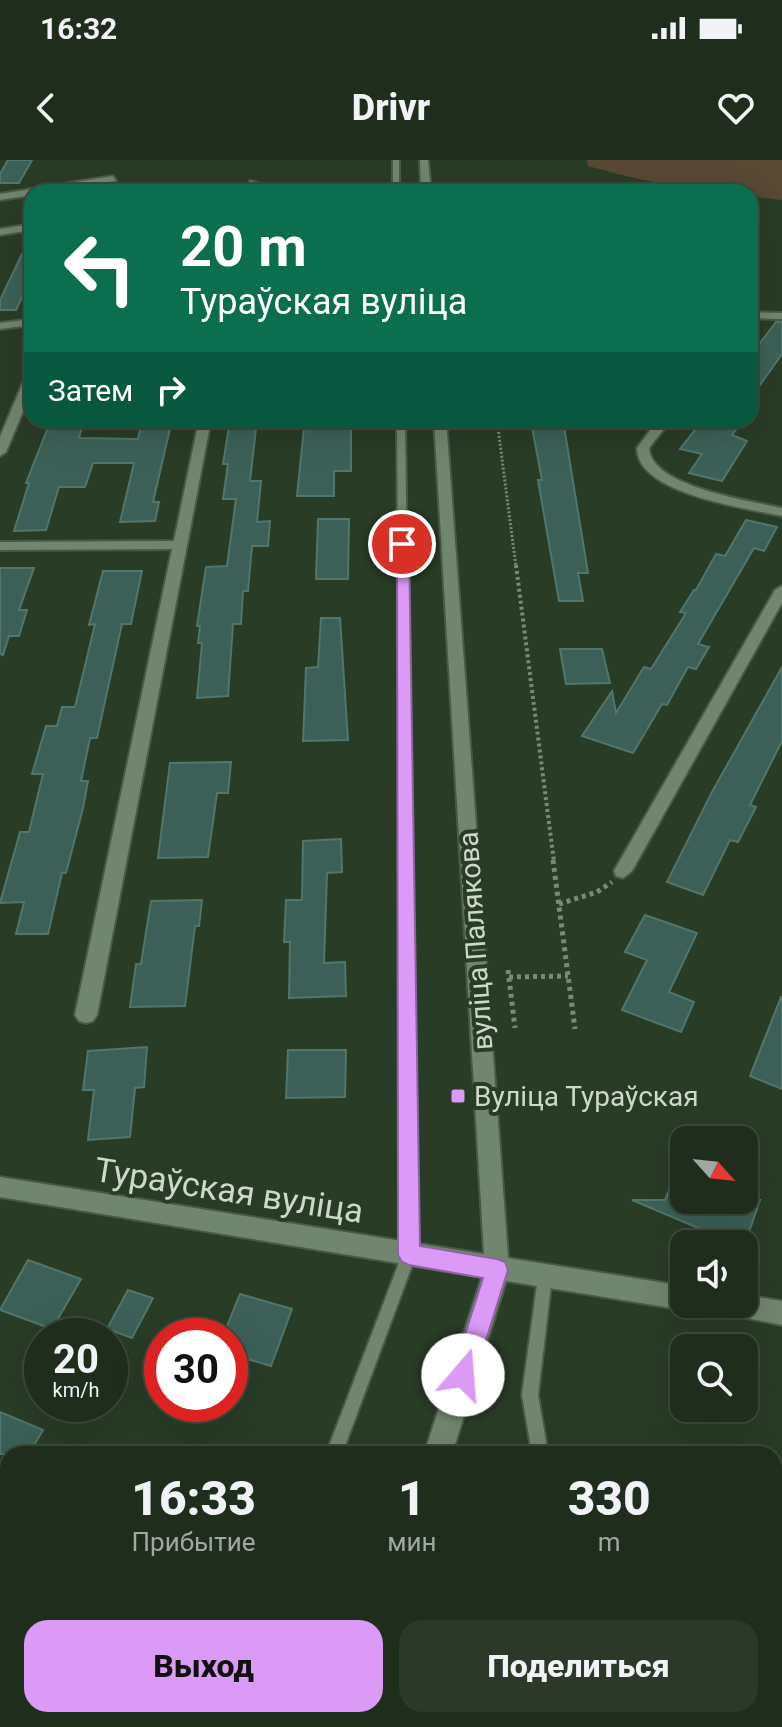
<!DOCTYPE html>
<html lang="ru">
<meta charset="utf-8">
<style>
body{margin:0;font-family:Roboto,sans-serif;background:#2c3929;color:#f1f3f6;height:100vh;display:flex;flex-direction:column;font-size:30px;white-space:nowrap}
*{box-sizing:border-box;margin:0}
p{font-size:26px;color:#a1a8a3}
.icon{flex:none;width:44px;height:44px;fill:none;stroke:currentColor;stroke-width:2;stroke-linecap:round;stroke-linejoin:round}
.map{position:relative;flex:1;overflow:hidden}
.details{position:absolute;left:0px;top:1286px;width:782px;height:282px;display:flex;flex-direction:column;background:#1f2d1c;border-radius:24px 24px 0 0;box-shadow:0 8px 32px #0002,0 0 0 2px #3c493b}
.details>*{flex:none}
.hud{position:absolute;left:24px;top:24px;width:734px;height:244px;border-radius:24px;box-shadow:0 8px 32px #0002,0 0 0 2px #3c493b;background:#0b6e4f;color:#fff;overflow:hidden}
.needle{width:52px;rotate:117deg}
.tools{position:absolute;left:670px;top:966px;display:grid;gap:16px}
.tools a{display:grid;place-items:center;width:88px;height:88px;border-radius:16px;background:#1f2d1c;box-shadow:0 8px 32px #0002,0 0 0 2px #3c493b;font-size:40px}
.speed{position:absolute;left:24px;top:1158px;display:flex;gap:16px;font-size:40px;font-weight:700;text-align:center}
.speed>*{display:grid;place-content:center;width:104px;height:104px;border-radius:50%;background:#1f2d1c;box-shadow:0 8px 32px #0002,0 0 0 2px #3c493b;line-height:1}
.speed small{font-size:20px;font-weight:400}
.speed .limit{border:12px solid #d22;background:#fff;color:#111}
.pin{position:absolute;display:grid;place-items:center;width:68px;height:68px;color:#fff;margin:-34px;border:4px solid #fff;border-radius:50%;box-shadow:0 2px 8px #0007}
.me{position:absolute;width:88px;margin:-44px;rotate:18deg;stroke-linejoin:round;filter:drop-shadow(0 0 6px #0008)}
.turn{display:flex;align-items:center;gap:28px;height:168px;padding:0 24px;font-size:36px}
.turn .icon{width:104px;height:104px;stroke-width:2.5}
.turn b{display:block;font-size:56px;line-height:68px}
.then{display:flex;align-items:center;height:76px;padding:0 24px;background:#0003;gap:16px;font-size:30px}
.eta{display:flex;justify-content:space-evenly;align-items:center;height:136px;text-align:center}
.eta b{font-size:48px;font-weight:800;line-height:56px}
.cta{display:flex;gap:16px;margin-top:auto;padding:16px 24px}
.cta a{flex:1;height:92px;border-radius:24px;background:#da9af6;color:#111;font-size:32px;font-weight:800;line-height:92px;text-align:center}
.cta a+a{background:#2c3929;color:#f1f3f6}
.status{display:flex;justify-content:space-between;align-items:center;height:56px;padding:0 40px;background:#1f2d1c;direction:ltr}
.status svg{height:22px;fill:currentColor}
header{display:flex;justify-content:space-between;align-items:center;height:104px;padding:0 24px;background:#1f2d1c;font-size:36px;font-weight:800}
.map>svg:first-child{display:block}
.green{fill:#584834}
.building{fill:#3c6057;stroke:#51766c;stroke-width:2}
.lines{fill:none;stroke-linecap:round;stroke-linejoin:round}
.lane-casing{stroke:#495947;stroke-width:4}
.street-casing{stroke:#495947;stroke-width:4}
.secondary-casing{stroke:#495947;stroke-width:4}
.path-far2{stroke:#7b8a78;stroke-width:3;stroke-dasharray:2 2;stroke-linecap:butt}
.path-far1{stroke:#7b8a78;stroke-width:4;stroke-dasharray:3 3;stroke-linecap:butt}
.path{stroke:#7b8a78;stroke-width:5;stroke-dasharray:4 4;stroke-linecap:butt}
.lane{fill:#71866e;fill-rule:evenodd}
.street{fill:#71866e;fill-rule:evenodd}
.secondary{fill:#71866e;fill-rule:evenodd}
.route{fill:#da9af6;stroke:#8e64a0;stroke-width:2}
.poi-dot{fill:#da9af6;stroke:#293c26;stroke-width:3}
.labels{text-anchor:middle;stroke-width:8;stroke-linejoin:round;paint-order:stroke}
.street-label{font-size:28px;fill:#cdd9cb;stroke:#293c26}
.poi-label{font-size:28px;fill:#cdd9cb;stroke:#293c26;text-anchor:start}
.near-street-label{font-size:34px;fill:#cdd9cb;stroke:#293c26}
</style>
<div class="status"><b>16:32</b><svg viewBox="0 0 49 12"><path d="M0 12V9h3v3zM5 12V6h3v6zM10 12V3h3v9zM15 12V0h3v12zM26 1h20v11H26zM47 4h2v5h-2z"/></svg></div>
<header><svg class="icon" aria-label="back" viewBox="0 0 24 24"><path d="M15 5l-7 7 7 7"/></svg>Drivr<svg class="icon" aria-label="heart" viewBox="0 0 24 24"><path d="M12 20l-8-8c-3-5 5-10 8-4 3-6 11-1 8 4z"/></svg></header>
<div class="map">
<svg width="782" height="1567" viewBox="0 0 782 1567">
<rect width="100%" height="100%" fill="#293c26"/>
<path class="green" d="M587,0H782V40L750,36V32C693,32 642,21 588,6Z"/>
<g class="building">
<polygon points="8,0 32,0 19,23 0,23 0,14"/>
<polygon points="32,73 32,116 16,150 0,150 0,140"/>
<polygon points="776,162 782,162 782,194 750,239 750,196"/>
<polygon points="51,260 84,260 79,278 138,279 142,260 172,260 153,342 159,342 155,361 120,362 134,303 93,303 85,327 59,327 46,370 14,371 29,323 26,323"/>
<polygon points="230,260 257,260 250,321 261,321 257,362 270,361 268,386 252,386 248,431 243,431 241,464 233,464 228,536 197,538 202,483 198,483 200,466 197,466 206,407 227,406 236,339 223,339 228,304 223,304"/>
<polygon points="322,260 348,260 348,267 351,267 351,311 334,311 334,336 297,336 304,268 321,268"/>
<polygon points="537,260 563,260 588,413 578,413 583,441 559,441 538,320 542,320 531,262"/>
<polygon points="703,260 736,260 732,265 738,267 732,275 747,281 722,321 689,313 702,294 680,289"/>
<polygon points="318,359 349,359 348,419 316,419"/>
<polygon points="746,360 777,367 764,391 754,388 698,484 709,487 696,509 688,507 667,545 662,544 633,593 582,576 612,531 616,553 644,507 651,509 686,453 680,452 694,430 696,430 716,394 725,396"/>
<polygon points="0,408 34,408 19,450 27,450 19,476 9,476 3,495 0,494"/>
<polygon points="103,411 142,411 131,464 122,464 97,578 90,578 81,621 88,621 83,648 66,713 62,713 48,774 16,774 24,742 0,743 20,672 29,672 43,614 32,614 46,566 57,566 62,547 75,547 95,464 89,465"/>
<polygon points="321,458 340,458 348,580 303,581 306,508 318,507"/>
<polygon points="560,489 602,489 610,523 566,524"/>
<polygon points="782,507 782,581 750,645 756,647 738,682 730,680 703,735 667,722 712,632"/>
<polygon points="231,602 228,633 217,633 208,697 158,698 170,603"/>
<polygon points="341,679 342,712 327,713 324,803 345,802 346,836 289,838 290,782 284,782 286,740 302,740 303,681"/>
<polygon points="202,740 199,766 195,766 185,846 130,847 136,804 141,804 151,741"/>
<polygon points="645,755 697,773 669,832 694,842 681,872 622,850 647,800 625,792"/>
<polygon points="781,837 782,838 782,929 750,916"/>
<polygon points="147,887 144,927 135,928 130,977 88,980 94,930 83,930 88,891"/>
<polygon points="288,890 346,890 345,937 286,938"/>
<polygon points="684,995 684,1040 760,1040 744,1087 744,1084 736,1084 632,1040 665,1040"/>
<polygon points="28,1100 81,1119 52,1169 0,1150"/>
<polygon points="128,1130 153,1138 132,1178 107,1169"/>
<polygon points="240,1134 292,1149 271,1206 230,1194 230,1176 223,1176"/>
<polygon points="0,1252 43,1270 29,1294 0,1294"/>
</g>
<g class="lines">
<defs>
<g id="lane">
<rect x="393" y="0" width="6" height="32"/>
<polygon points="397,260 405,260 416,1095 342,1294 326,1294 402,1095"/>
<polygon points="545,1110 550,1112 552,1117 538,1235 548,1294 532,1294 522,1235 538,1117 540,1112"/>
<polygon points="782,1356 782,1375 774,1380 774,1360"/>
<polygon points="225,1560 243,1560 240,1567 222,1567"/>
</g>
<g id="street">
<polygon points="113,16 116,21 32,32 32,35 0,40 0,34"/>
<polygon points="250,21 258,23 256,32 246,32"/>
<polygon points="32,64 32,70 0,75 0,69"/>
<polygon points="750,152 782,153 782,159 750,158"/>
<polygon points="32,159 32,165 0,169 0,163"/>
<polygon points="32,211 32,230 6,292 0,296 0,277 26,215"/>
<polygon points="199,260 211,260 97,855 93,861 86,863 79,861 75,855 172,389 0,390 0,382 174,381"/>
<path d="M658,260H671L649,288C651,327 751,341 782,348V356C746,348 637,334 637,288Z"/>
<polygon points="782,426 782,443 632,711 623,718 616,716 614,711 775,430"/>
<polygon points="0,1017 684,1126 684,1144 694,1144 684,1150 506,1121 452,1294 424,1294 482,1117 0,1037"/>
<polygon points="744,1135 782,1141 782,1165 716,1152 712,1144 744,1144"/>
<polygon points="337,1560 369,1560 367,1567 335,1567"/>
</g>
<g id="secondary">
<polygon points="420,0 428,0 431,32 421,32"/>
<polygon points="434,260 446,260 509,1110 506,1118 497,1121 488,1118 485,1110"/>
</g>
</defs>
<use href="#lane" class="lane-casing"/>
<use href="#street" class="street-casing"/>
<use href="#secondary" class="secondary-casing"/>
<polyline class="path-far2" points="497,260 516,407"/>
<polyline class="path-far1" points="516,405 554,702"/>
<g class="path">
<polyline points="553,700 575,869"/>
<polyline points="559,744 597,732 612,722"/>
<polyline points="508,810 515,868"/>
<polyline points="509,817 568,816"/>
</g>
<use href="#lane" class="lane"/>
<use href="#street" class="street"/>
<use href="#secondary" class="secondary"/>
</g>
<polygon class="route" points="397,381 409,384 420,1086 497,1099 505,1102 508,1110 475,1215 472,1223 463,1227 455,1223 452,1215 483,1118 409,1105 402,1102 398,1095"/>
<rect class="poi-dot" x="450" y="928" width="16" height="16" rx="4"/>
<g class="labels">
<g class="street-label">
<text transform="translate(475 781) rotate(-94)" y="10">вуліца Палякова</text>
</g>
<g class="poi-label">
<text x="474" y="946">Вуліца Тураўская</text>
</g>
<g class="near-street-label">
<text transform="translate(229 1030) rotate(9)" y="12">Тураўская вуліца</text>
</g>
</g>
</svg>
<div class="tools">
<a><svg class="needle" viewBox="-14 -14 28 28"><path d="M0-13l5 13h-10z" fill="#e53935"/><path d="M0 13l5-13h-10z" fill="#a1a8a3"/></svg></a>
<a><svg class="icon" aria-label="sound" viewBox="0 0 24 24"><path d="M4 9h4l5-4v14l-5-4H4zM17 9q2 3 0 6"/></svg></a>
<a><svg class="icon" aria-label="search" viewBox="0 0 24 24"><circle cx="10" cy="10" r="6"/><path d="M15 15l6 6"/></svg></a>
</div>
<div class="speed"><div>20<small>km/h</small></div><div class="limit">30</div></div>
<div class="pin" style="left:402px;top:384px;background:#d93025"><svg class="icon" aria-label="arrive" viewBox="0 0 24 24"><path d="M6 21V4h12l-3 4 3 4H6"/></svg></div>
<svg class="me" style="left:463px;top:1215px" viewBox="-20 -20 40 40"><circle r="19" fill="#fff"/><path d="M0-13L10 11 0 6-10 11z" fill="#da9af6"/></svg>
<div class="hud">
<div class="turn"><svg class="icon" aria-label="left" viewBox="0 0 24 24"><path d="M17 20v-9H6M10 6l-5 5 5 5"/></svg><div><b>20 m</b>Тураўская вуліца</div></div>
<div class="then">Затем<svg class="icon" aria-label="right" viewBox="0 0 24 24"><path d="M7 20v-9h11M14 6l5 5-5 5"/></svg></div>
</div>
<section class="details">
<div class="eta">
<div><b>16:33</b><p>Прибытие</p></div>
<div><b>1</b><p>мин</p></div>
<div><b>330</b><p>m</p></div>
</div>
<div class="cta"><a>Выход</a><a>Поделиться</a></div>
</section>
</div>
